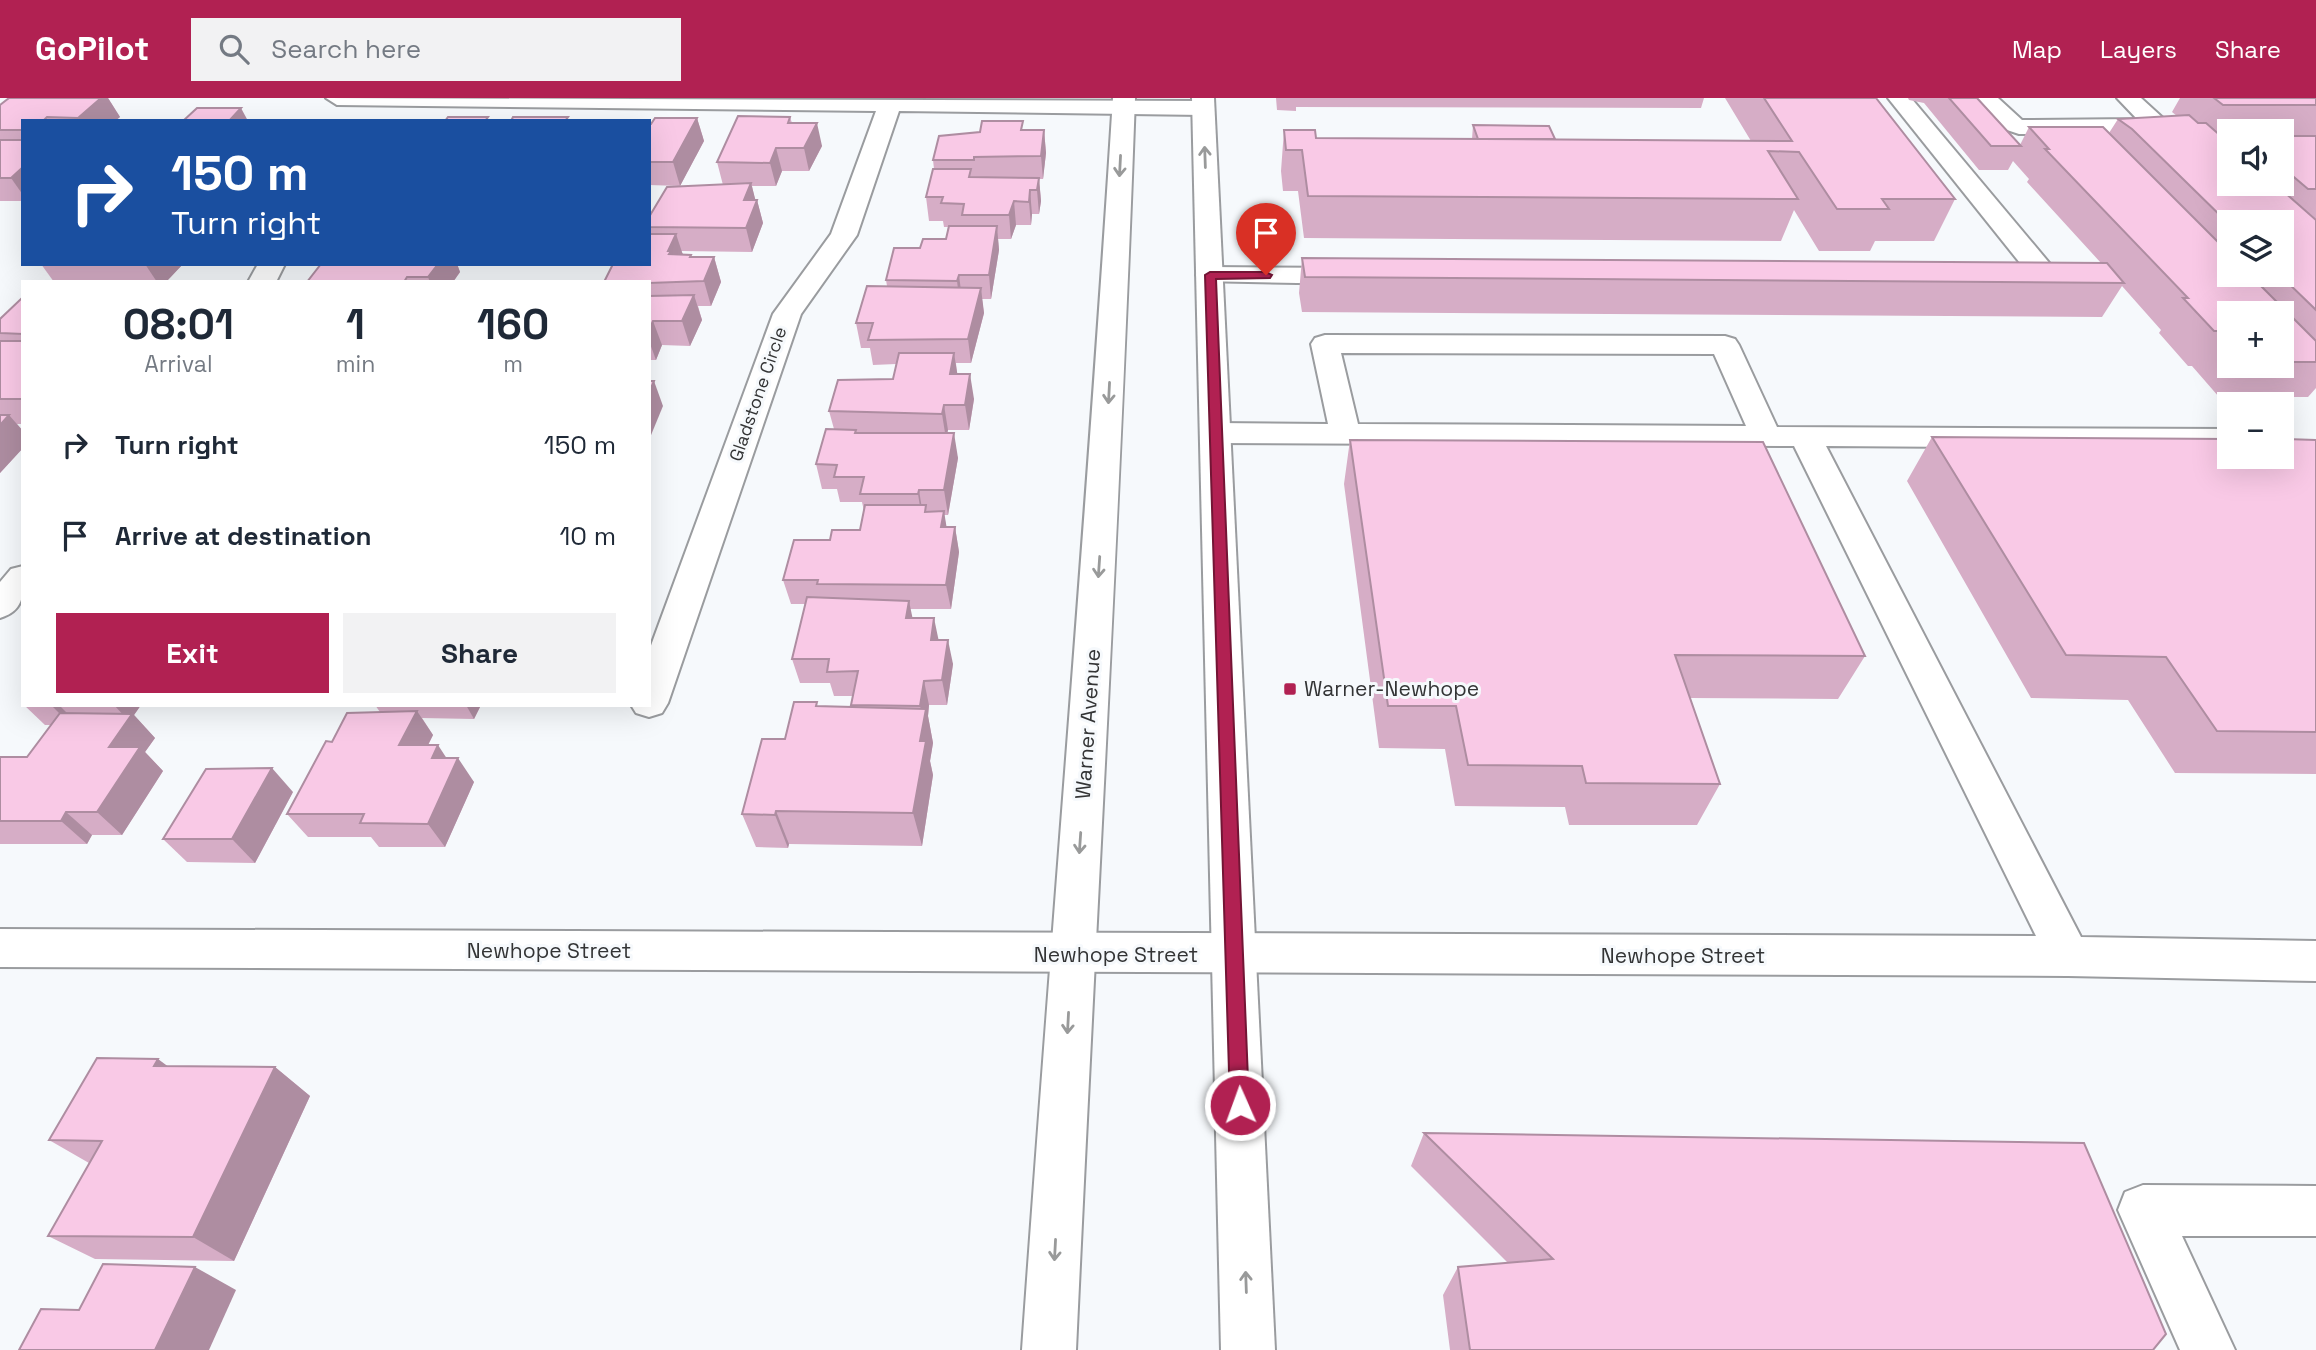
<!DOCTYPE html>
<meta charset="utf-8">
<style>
body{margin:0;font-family:"Space Grotesk",sans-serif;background:#f2f2f3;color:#1f2937;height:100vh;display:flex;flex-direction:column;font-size:26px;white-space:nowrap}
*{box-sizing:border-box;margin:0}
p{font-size:23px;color:#747a83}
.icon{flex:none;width:38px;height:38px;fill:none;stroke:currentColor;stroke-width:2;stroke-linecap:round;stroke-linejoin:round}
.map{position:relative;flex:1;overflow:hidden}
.panel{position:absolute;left:21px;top:182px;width:630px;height:427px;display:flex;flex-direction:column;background:#fff;border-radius:0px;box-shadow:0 7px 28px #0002}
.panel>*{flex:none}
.banner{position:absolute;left:21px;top:21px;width:630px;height:147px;border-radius:0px;box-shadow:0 7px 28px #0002;background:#1a4fa0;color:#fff;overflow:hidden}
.tools{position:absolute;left:2217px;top:21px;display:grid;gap:14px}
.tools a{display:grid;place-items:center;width:77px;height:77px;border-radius:0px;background:#fff;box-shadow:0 7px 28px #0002;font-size:35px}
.pin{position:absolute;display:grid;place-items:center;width:60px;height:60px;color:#fff;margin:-72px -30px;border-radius:50% 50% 50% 0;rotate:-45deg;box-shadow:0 0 7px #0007}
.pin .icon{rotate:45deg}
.me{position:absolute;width:77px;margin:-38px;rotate:358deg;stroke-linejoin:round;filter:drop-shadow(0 0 5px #0008)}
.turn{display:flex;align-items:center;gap:24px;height:147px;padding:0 35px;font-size:32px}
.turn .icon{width:91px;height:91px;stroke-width:2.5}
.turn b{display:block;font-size:49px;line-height:60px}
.eta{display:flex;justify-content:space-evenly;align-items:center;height:119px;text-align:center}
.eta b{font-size:42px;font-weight:700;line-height:49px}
.primary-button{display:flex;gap:14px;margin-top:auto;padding:14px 35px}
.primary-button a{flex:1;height:80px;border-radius:0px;background:#b12152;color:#fff;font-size:28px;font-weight:700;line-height:80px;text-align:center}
.primary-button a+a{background:#f2f2f3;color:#1f2937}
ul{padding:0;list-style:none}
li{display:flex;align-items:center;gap:21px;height:91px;padding:0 35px}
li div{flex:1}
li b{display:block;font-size:26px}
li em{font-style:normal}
header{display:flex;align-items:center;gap:42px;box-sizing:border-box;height:98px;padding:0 35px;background:#b12152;color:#fff}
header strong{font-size:33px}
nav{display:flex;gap:38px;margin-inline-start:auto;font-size:24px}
.search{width:490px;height:63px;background:#f2f2f3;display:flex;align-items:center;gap:18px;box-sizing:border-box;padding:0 24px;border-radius:0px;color:#747a83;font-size:26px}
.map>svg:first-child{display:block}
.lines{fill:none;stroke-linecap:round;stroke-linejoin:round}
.minor-casing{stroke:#9a9c9f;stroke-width:4}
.major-casing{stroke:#9a9c9f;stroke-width:4}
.minor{fill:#fff;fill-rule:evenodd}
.major{fill:#fff;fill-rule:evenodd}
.wall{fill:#d6adc6;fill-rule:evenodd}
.shaded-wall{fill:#ae8da1}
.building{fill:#f9c9e6;stroke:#ae8da1;stroke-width:2}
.oneway{stroke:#999a9a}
.route{fill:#b12152;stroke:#731535;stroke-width:2}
.poi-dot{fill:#b12152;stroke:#f6f9fc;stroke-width:2.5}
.labels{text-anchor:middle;stroke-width:6;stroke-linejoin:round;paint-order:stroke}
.far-street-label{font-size:18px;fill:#333435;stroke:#f6f9fc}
.poi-label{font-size:21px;fill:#333435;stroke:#f6f9fc;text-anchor:start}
.street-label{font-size:21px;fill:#333435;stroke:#f6f9fc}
</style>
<header>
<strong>GoPilot</strong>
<div class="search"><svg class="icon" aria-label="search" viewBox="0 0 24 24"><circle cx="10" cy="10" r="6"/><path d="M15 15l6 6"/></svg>Search here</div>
<nav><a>Map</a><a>Layers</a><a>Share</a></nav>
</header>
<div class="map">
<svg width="2316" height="1252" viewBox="0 0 2316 1252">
<rect width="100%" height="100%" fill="#f6f9fc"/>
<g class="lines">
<defs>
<g id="minor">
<polygon points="326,0 1203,3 1214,10 1203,17 899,13 857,137 801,216 668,605 662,615 649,619 636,615 631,607 649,607 649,553 773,216 831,136 876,13 337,7"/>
<polygon points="1888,0 1911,0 2056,173 2060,179 2056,185 2036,185"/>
<polygon points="1975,0 1998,0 2022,22 2137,21 2117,0 2141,0 2230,81 2230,86 2235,86 2275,124 2247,124 2152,35 2019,36 2001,30"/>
<polygon points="258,166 285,166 276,184 248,184"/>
<polygon points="1210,169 1352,170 1362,172 1366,178 1362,184 1352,186 1200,183 1196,177 1200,171"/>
<path d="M1325,237L1725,238L1735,241L1739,247L1777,329L2230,331V351L1826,348L2081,839L2316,843V883L2068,878L0,869V831L2036,838L1794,348L1216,345L1205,342L1200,335L1205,328L1216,325L1328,326L1311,246L1315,240ZM1341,255L1714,256L1746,328L1358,326Z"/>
<path d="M23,468C23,492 27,512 0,520V484L11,471Z"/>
<polygon points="2143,1087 2316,1088 2316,1138 2182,1138 2235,1252 2180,1252 2118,1112 2125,1094"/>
</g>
<g id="major">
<path d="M1113,0H1135C1120,418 1095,835 1076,1252H1022C1051,835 1087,418 1113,0Z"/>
<polygon points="1192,0 1214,0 1275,1252 1221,1252"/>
</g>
</defs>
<use href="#minor" class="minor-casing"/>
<use href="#major" class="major-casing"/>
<use href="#minor" class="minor"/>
<use href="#major" class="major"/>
</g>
<g class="wall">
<polygon points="9,0 108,0 120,19 115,23 23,23 23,103 0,103 0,7"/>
<polygon points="1276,0 1704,0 1701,10 1296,9 1296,13 1277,12"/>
<polygon points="1725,0 1876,0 1955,101 1934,143 1875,143 1870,153 1819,153 1794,112 1781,143 1304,140 1298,93 1283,93 1281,73 1284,32 1316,40 1472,41 1473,27 1555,41 1751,43"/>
<path d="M1908,0H1977L2020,47L2029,29L2109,35L2118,21L2177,18L2172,14L2180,0H2316V290L2308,299H2219L2192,268H2188L2159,235L2161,232L2122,188L2102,219L1302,214L1299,195L1302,160L2101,165L2027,84L2029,81L2013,63L2008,72H1979L1924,5L1909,2ZM2230,33H2282V86H2230L2222,39H2230ZM2230,124L2282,177H2230ZM2230,215L2282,264V268H2230Z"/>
<polygon points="790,19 792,25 822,48 809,73 782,73 776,88 752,88 755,102 757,102 763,125 752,154 681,153 683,156 691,157 692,159 714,159 721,184 711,208 698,208 702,222 690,248 662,247 656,262 649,262 649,119 723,87 717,64"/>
<polygon points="697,20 704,43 680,88 649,87 649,26"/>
<polygon points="1024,32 1044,32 1046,55 1043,81 1039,81 1041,103 1039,116 1032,116 1031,127 1016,127 1011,141 998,141 999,152 991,201 982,201 984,215 971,265 956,265 957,276 974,301 969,332 948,332 947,335 958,360 948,417 944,417 946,429 955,429 959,454 951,511 910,511 912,520 939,542 953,566 947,607 929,607 928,618 933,645 930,663 933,677 922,748 789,746 788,750 756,749 742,716 785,641 818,608 852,609 853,598 834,598 830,585 800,585 792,561 805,506 791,506 783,482 830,442 860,432 864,413 862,404 840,404 837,391 822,391 816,366 834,331 829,313 893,281 896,266 873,267 870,250 861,250 856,225 887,188 886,182 920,150 946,141 948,129 944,129 943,123 929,123 926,99 934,71 933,62"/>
<polygon points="41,166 183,166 166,184 54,184"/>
<polygon points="321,166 457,166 460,174 453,184 307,184"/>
<polygon points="23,199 23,326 17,326 23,333 23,350 0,375 0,221"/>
<polygon points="1932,339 2316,342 2316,676 2175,675 2128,602 2031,600 1907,383"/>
<polygon points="1350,342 1865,558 1838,601 1690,600 1720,686 1697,727 1569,727 1565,709 1455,708 1445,651 1379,650 1344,386"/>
<polygon points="24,607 141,607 134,617 155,640 145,654 163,673 122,737 92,737 87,746 0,746 0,659 27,659 51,627 45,627"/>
<polygon points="375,607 481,607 474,621 422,620 433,637 428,647 447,660 474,684 445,749 379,749 371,739 308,739 287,716 332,644 380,614"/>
<polygon points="293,694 255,765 187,764 163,741"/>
<polygon points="168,968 275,969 310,998 234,1163 95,1161 48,1138 89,1065 49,1042"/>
<polygon points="1424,1035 2153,1252 1450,1252 1443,1197 1458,1169 1508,1165 1411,1068"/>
</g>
<g class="shaded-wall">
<polygon points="101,0 108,0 120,19 115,23 80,23 78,20"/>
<polygon points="241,10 248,23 229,23"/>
<polygon points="697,20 704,43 680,88 673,64"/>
<polygon points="817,25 822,48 809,73 804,50"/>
<polygon points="1044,32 1046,55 1043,81 1041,58"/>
<polygon points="776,50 782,73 776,88 770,65"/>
<polygon points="23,69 23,97 11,80"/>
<polygon points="1039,80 1041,103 1039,116 1037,92"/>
<polygon points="751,85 756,104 757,102 763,125 752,154 746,130 744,102"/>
<polygon points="1030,92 1032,116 1031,127 1029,104"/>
<polygon points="1014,103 1016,127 1011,141 1009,117"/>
<polygon points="997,128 999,152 991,201 989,177"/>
<polygon points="676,136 684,160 677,173 668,153"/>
<polygon points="714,159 721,184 711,208 704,183"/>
<polygon points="145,166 183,166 166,184 157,184"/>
<polygon points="431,166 457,166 460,174 453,184 430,184 428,179"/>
<polygon points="959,177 962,201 960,207 957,183"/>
<polygon points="981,190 984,215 971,265 968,241"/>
<polygon points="694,197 702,222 690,248 682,223"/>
<polygon points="653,223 662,247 656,262 649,243 649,232"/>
<polygon points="954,255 958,280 950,276"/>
<polygon points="970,276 974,301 969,332 965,307"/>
<polygon points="654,283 663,308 649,342 649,295"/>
<polygon points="944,307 948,332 946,341 942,316"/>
<polygon points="9,317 23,333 23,350 0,375 0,327"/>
<polygon points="954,335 958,360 948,417 944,392"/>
<polygon points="919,392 923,417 922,421 918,396"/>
<polygon points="944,413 948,438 941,429"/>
<polygon points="955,429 959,454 951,511 946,487"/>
<polygon points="909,503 914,527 906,520"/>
<polygon points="934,520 939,544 931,542"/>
<polygon points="948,542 953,566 947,607 942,582"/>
<polygon points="924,583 929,607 928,618 933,645 930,663 933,677 922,748 913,715 920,643 924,623 920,608"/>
<polygon points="51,607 59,607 75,623 71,627"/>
<polygon points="114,607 141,607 134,617 155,640 145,654 163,673 122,737 97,714 109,649 128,622"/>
<polygon points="466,607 481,607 474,621"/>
<polygon points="417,613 433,637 416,671 399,647"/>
<polygon points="438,647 453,670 458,660 474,684 445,749 428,726 432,660"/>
<polygon points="272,670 293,694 255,765 232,741"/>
<polygon points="776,713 789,746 788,750 775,717"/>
<polygon points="66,714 92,737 87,746 61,723"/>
<polygon points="158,961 197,990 154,968"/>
<polygon points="275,969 310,998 234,1163 193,1139"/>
<polygon points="195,1169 236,1192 209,1252 155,1252"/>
</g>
<g class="building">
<polygon points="9,0 101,0 78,20 47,19 43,23 23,23 23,32 0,32 0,7"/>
<polygon points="1764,0 1876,0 1955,101 1882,101 1889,111 1837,111 1799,54 1768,53 1798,101 1308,98 1302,52 1286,52 1284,32 1315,32 1316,40 1792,43"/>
<polygon points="1949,0 1977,0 2021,48 1991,48"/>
<polygon points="2214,0 2316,0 2316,7 2223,7"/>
<polygon points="197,10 241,10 229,23 183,23"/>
<polygon points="2189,17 2198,25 2206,25 2230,46 2230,86 2275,86 2316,122 2316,212 2280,177 2282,177 2282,124 2230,124 2230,127 2132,31 2118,21"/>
<polygon points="738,18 790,19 788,25 817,25 804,50 776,50 770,65 717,64"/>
<polygon points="448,19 488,19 485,23 445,23"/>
<polygon points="513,19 568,19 565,23 511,23"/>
<polygon points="655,20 697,20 673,64 649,64 649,26 651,26"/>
<polygon points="982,23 1023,23 1021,32 1044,32 1041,58 974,59 974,62 933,62 939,38 980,34"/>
<polygon points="1473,27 1549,28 1555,41 1478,41"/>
<polygon points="2029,29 2103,29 2230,156 2230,177 2250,177 2316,243 2316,264 2282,264 2282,215 2230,215 2230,246 2218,233 2214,233 2183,200 2188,200 2045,51 2049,51"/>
<polygon points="2282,38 2316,38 2316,91 2308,91 2282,69"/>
<polygon points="0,42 23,42 23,69 11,80 0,80"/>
<polygon points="933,71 971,71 969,79 1039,80 1037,92 1030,92 1029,104 1014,103 1009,117 962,117 964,106 941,105 943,99 926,99"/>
<polygon points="751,85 744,102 757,102 746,130 649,129 649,119 667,89"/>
<polygon points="949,128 997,128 989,177 959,177 957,183 886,182 894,150 920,150 923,141 946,141"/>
<polygon points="649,136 676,136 668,153 671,153 669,156 691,157 690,159 714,159 704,183 649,185 649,184 604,184 613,166 649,166"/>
<polygon points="1302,160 2107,165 2124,185 1305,179"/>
<polygon points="321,166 438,166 428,179 407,179 404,184 307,184"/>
<polygon points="867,188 981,190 968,241 868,242 873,225 856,225"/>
<polygon points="694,197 682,223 653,223 649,232 649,198"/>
<polygon points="23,199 23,236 0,235 0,221"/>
<rect x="0" y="243" width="23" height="58"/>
<polygon points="899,255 954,255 950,276 970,276 965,307 944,307 942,316 829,313 838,282 893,281"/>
<polygon points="649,283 654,283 649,295"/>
<polygon points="0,317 9,317 0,327"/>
<polygon points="826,331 856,332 855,335 954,335 944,392 919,392 918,396 860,396 864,379 834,379 837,367 816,366"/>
<polygon points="1932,339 2230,341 2230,359 2282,359 2282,341 2316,342 2316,634 2217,633 2166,559 2066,557"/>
<polygon points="1350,342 1763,344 1865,558 1675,557 1720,686 1586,685 1582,668 1468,667 1456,608 1388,608"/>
<polygon points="865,407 926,407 925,414 944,413 941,429 955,429 946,487 817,486 818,482 783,482 794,442 830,442 832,432 860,432"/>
<polygon points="807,499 909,503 906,520 934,520 931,542 948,542 942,582 924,583 920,608 851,607 858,573 827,574 829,561 792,561"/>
<polygon points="794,604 817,604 816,608 926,611 920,643 926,643 913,715 776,713 775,717 742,716 762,641 785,641"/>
<polygon points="417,613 399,647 438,647 432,660 458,660 428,726 360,725 364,716 287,716 326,643 332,644 347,615"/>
<polygon points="60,615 132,616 109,649 140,649 97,714 66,714 61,723 0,723 0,659 27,659"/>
<polygon points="272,670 232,741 163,741 206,671"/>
<polygon points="97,960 158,961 154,968 275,969 193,1139 48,1138 102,1043 49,1042"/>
<polygon points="1424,1035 2084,1045 2166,1236 2153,1252 1470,1252 1458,1169 1553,1161"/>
<polygon points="103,1166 195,1169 155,1252 19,1252 41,1211 79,1212"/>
</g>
<defs><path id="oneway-shaft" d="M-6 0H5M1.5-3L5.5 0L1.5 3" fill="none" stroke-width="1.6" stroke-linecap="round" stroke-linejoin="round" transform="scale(1.75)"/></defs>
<g class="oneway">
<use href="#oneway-shaft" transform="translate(1205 59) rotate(-92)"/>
<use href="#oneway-shaft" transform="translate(1120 68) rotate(93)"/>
<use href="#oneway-shaft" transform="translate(1109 295) rotate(93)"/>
<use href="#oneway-shaft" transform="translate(1099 469) rotate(94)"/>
<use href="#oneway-shaft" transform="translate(1080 745) rotate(94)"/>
<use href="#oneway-shaft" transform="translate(1068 925) rotate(93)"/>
<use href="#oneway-shaft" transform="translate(1055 1152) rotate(93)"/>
<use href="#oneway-shaft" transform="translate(1246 1184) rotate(-92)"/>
</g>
<polygon class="route" points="1266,174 1272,177 1270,180 1216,181 1249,1007 1247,1014 1240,1016 1232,1014 1230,1007 1205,177 1210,174"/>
<rect class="poi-dot" x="1283" y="584" width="14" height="14" rx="3.5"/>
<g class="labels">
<g class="far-street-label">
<text transform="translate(758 296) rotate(-71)" y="6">Gladstone Circle</text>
</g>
<g class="poi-label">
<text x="1304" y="598">Warner-Newhope</text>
</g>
<g class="street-label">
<text transform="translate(1088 626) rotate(-86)" y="7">Warner Avenue</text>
<text x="549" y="860">Newhope Street</text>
<text x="1116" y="864">Newhope Street</text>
<text x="1683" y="865">Newhope Street</text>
</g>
</g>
</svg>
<div class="tools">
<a><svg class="icon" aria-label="sound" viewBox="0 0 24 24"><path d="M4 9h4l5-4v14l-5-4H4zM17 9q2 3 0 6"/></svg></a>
<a><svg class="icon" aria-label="layers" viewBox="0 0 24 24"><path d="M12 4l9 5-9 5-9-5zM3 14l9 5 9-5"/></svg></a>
<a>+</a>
<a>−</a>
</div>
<div class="pin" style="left:1266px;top:177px;background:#d93025"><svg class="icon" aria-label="arrive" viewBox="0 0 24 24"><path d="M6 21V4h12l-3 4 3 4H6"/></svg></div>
<svg class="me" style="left:1240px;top:1007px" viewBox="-20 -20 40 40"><circle r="17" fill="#b12152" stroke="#fff" stroke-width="3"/><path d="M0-11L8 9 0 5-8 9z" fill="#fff"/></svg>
<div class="banner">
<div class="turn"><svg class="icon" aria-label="right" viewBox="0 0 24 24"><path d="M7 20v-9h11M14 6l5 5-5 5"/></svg><div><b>150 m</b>Turn right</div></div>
</div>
<section class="panel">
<div class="eta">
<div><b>08:01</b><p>Arrival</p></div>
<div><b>1</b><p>min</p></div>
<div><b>160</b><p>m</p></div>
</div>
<ul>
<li><svg class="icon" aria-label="right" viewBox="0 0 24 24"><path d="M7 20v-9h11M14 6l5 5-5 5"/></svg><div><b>Turn right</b></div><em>150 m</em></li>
<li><svg class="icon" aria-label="arrive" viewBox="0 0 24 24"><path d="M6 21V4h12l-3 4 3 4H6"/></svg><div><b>Arrive at destination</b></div><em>10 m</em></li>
</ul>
<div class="primary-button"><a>Exit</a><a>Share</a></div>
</section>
</div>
